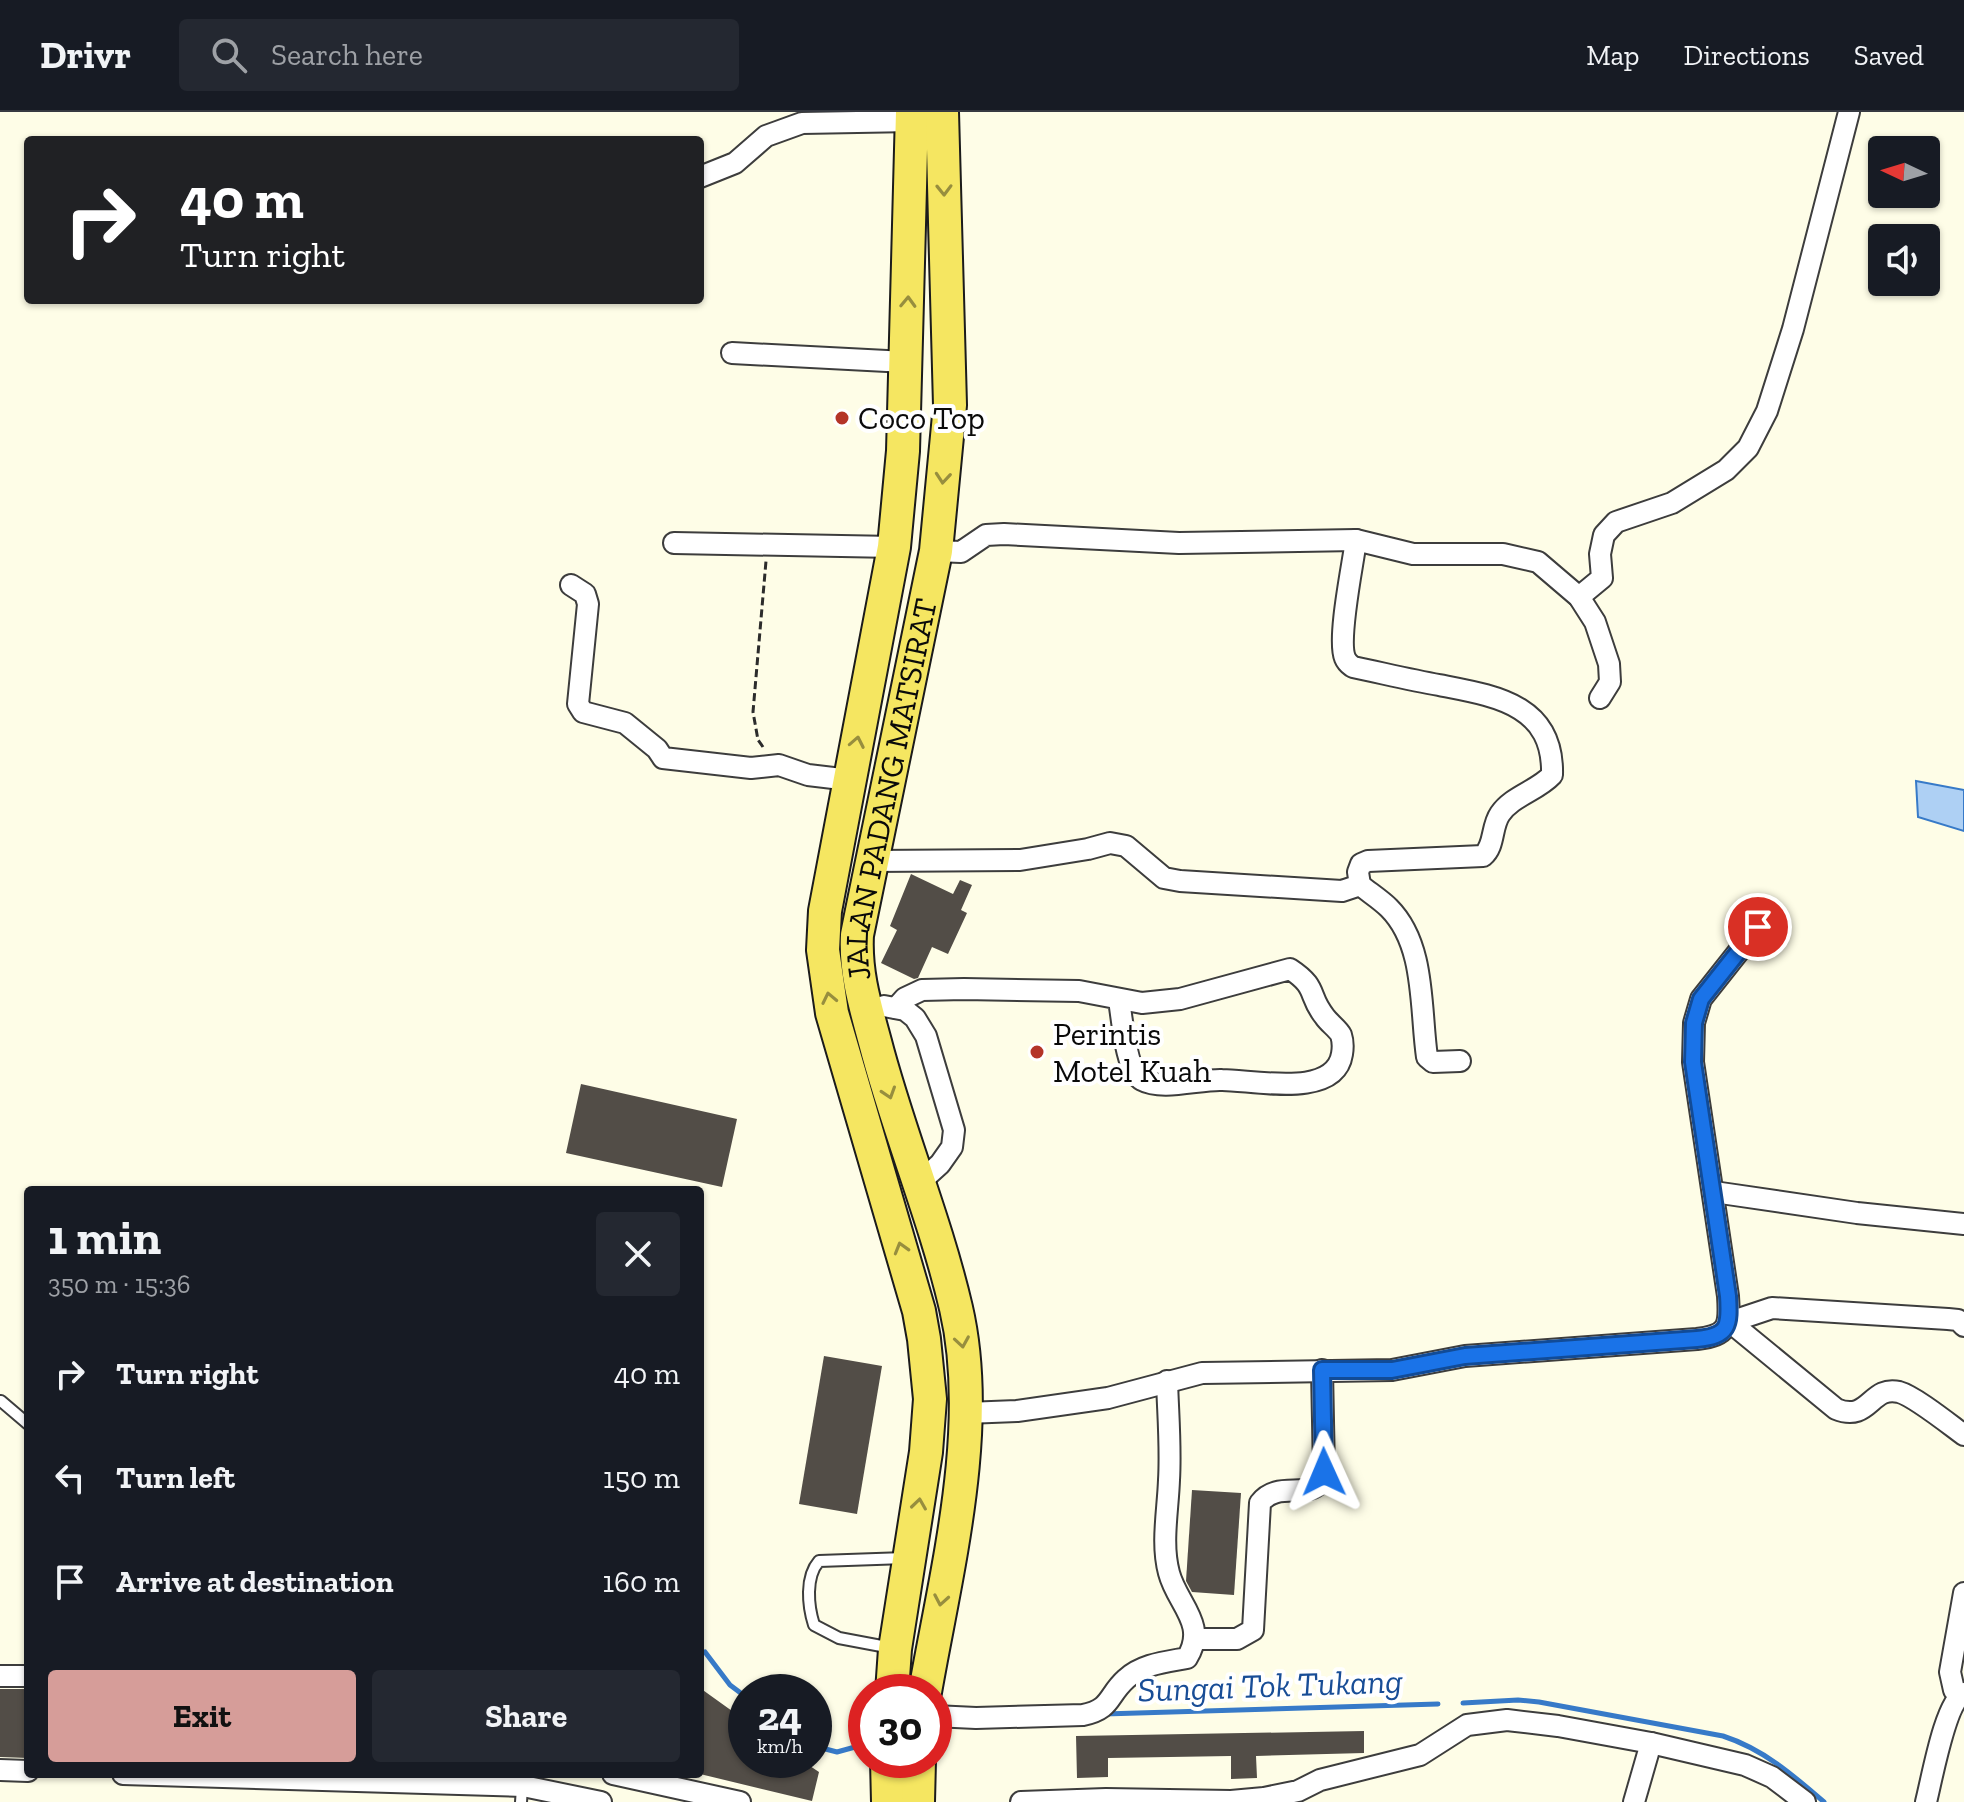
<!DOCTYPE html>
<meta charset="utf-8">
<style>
body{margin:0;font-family:"Zilla Slab",serif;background:#242831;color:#f1f3f6;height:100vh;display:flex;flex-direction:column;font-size:30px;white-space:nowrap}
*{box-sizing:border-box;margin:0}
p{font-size:26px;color:#9ea1a6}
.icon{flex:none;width:44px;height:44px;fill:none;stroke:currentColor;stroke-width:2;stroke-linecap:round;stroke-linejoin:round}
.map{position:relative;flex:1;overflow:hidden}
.drawer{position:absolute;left:24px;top:1074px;width:680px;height:592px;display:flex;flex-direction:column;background:#171b24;border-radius:8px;box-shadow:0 2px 6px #0004}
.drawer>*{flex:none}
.banner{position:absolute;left:24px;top:24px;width:680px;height:168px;border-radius:8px;box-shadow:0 2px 6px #0004;background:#202124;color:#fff;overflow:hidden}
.needle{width:52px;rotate:274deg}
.buttons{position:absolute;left:1868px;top:24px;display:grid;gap:16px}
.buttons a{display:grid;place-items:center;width:72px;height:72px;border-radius:8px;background:#171b24;box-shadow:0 2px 6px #0004;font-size:40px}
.speed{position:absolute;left:728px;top:1562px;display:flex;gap:16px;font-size:40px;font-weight:700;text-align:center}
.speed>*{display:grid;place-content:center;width:104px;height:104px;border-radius:50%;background:#171b24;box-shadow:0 2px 6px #0004;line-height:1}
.speed small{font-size:20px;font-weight:400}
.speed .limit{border:12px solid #d22;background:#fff;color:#111}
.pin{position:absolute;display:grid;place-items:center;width:68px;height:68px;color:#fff;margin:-34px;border:4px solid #fff;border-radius:50%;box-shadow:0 2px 8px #0007}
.me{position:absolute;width:88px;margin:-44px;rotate:359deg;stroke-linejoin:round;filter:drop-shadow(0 0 6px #0008)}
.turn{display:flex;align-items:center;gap:28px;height:168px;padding:0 24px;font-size:36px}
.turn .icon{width:104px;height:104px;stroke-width:2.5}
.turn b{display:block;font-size:56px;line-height:68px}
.round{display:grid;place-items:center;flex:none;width:84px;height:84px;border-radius:8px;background:#242831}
.summary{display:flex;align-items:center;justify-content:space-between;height:136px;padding:0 24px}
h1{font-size:48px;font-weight:800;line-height:60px}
.action{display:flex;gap:16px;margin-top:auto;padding:16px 24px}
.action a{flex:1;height:92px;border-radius:8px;background:#d69d99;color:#111;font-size:32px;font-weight:800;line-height:92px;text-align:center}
.action a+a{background:#242831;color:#f1f3f6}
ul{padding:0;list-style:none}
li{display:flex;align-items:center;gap:24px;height:104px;padding:0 24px}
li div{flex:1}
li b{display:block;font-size:30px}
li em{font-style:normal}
header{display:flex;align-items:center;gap:48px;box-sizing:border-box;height:112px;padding:0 40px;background:#171b24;border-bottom:2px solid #363941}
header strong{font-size:38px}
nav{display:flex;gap:44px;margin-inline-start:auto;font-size:28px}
.search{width:560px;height:72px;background:#242831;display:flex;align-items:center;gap:20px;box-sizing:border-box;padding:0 28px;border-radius:8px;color:#9ea1a6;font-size:30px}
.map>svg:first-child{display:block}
.water{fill:#aed0f4;stroke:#377ac8;stroke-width:2}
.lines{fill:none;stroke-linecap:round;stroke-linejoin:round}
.stream{stroke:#377ac8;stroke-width:5}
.building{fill:#524d47}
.lane-casing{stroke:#3d3d3d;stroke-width:14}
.street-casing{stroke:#3d3d3d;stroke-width:24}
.primary-casing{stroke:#1b1b1b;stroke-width:36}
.path{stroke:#2c2c2c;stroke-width:3;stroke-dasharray:8 4;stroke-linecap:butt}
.lane{stroke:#fff;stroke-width:10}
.street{stroke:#fff;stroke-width:20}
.primary{stroke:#f5e661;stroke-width:32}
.oneway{stroke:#978e3e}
.route-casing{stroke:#114b97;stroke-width:20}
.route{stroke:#1a73e8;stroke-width:14}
.poi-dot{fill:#b43427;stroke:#fff;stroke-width:3}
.labels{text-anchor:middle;stroke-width:8;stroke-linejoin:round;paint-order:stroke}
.poi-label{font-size:32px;fill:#0a0a0a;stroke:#fff;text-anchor:start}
.street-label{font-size:32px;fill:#0a0a0a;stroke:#fff}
.water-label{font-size:34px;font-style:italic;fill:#184d96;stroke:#fff}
</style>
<header>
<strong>Drivr</strong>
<div class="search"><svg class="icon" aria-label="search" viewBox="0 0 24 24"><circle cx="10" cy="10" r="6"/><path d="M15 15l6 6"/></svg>Search here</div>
<nav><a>Map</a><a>Directions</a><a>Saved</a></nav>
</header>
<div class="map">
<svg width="1964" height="1690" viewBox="0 0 1964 1690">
<rect width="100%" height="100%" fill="#fefde7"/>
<polygon class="water" points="1916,669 1964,678 1964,719 1918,705"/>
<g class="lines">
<g class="stream">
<polyline points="705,1540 730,1573 746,1585"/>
<path d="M1463,1591L1518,1588L1539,1590L1723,1624C1763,1637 1793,1663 1824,1690"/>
<polyline points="1104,1602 1438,1592"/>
<polyline points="814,1634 837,1640 866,1632"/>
</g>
</g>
<g class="building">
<polygon points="911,762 953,782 960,768 972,773 961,798 967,801 948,842 932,835 918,866 914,867 881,851 897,818 890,814"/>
<polygon points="581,972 737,1007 722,1075 566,1041"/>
<polygon points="824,1244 882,1254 857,1402 799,1392"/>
<polygon points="1192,1378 1241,1381 1234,1483 1192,1480 1186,1469"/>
<polygon points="700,1576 746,1609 746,1648 801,1648 819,1660 812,1689 700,1662"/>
<polygon points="0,1577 28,1577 28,1646 0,1645"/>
<polygon points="1364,1619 1364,1641 1256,1644 1257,1666 1231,1667 1231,1644 1108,1646 1108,1665 1077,1666 1076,1624"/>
</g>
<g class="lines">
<defs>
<g id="lane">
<polyline points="1,1289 28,1312"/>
<path d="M892,1536L839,1526L814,1513C808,1494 805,1465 819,1449L905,1446"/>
<polyline points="521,1690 523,1662"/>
</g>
<g id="street">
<polyline points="700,65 735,51 766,24 802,11 913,9"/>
<polyline points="732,241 906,250"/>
<polyline points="1356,428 1413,442 1503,442 1538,450 1579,485 1595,510 1609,552 1610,570 1600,586"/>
<polyline points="674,431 894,435"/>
<polyline points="571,473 585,482 588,492 578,592 583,600 625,611 657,637 663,646 751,656 779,653 808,663 850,668"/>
<polyline points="1579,485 1602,466 1600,442 1604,423 1616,410 1672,391 1726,358 1748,336 1767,299 1793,217 1849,0"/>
<path d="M872,749L1020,748L1088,737L1110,731L1126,734L1164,766L1180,769L1342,779L1360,773L1358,760L1361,752L1368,749L1483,744C1495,734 1491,715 1500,702C1512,684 1537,679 1552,663C1554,592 1495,584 1439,573C1410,568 1382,561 1353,555C1349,552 1347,551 1345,546C1337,527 1353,452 1356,428L1179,431L1004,422L986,423L961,440L936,439"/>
<path d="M1360,773C1370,781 1381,788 1389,796C1426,833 1420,897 1427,945L1433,950L1460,949"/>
<polyline points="884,894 905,898 915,906 926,924 954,1018 952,1035 940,1052 919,1071"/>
<path d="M896,896L905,886L922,878L964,877L1079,879L1142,891L1180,887L1290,857C1319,876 1307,883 1325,905C1329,911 1338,917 1341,923C1343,929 1343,936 1342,942C1335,987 1254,968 1222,968C1200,967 1162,979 1142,968C1126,960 1122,906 1119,888"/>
<polyline points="1714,1080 1857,1101 1964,1112"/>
<path d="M1730,1210L1836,1297C1870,1311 1870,1273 1899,1280C1914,1284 1949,1312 1964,1323"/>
<polyline points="1730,1210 1772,1196 1948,1207 1958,1208 1964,1214"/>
<path d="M966,1301L1017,1299L1108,1286L1202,1261L1392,1258L1465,1244L1697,1227C1729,1223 1730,1214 1728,1184L1693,950L1694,911L1701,887L1758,815"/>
<path d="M1195,1527H1237L1253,1518L1260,1391C1279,1365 1317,1394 1324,1360L1322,1258"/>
<polyline points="0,1564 28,1564"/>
<polyline points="1960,1582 1954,1578 1950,1560 1964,1481"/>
<path d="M934,1604L976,1606L1083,1603C1112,1597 1107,1584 1126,1567C1142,1552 1166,1550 1187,1546C1208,1512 1177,1492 1169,1461C1161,1432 1168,1398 1169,1368C1171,1335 1168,1302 1167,1269"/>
<polyline points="0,1658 28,1659"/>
<polyline points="123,1662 523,1674 601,1690"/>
<polyline points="613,1662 740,1690"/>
<polyline points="1021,1690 1106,1687 1231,1689 1264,1686 1298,1679 1320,1668 1420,1643 1467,1613 1507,1608 1558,1614 1651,1631 1745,1653 1772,1665 1805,1690"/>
<polyline points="1634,1690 1651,1631"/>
<path d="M1926,1690C1932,1667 1945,1590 1964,1581"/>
</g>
<g id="primary">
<polyline points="892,1580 895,1537 926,1340 930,1287 924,1227 919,1199 832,901 823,838 825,799 894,435 903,339 912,0"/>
<path id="s1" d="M925,1580C946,1460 984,1316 956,1196C935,1106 898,1019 875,930C865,893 855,861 857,823L936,439L950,293L942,0"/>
<polyline points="887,1648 888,1690"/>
<polyline points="918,1690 919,1648"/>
</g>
</defs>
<use href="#lane" class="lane-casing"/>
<use href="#street" class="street-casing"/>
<use href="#primary" class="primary-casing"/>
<polyline class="path" points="763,635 758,628 753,600 766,449"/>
<use href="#lane" class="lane"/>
<use href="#street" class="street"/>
<use href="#primary" class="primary"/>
</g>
<defs><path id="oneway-chevron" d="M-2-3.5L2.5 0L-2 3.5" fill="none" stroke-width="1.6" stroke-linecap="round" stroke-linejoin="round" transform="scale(2)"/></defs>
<g class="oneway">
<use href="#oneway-chevron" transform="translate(944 78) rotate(89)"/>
<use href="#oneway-chevron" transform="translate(908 190) rotate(-88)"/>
<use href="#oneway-chevron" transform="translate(943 366) rotate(95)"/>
<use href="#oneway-chevron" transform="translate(857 630) rotate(-79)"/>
<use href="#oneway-chevron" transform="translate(829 886) rotate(-102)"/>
<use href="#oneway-chevron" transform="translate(889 981) rotate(72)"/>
<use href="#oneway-chevron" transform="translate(901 1136) rotate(-106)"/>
<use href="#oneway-chevron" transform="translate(962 1230) rotate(81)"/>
<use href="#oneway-chevron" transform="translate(919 1392) rotate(-82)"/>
<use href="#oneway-chevron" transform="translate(941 1488) rotate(100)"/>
</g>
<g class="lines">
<defs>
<path id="route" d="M1324,1360L1322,1258H1392L1465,1244L1697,1227C1729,1224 1730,1214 1728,1184L1693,950L1694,911L1701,887L1758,815"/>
</defs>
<use href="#route" class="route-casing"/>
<use href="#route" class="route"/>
</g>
<g class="poi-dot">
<circle cx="842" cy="306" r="8"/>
<circle cx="1037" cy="940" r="8"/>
</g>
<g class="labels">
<g class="poi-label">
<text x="858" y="317">Coco Top</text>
<text x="1053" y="933">Perintis<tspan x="1053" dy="37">Motel Kuah</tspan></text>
</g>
<g class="street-label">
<text dy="11" stroke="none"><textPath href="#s1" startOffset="924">JALAN PADANG MATSIRAT</textPath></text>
</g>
<g class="water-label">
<text transform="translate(1270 1573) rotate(-2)" y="12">Sungai Tok Tukang</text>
</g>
</g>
</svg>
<div class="buttons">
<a><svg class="needle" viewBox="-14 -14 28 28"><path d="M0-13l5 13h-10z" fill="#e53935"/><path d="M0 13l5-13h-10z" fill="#9ea1a6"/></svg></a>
<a><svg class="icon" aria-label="sound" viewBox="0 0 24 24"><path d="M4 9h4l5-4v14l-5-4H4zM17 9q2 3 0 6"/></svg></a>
</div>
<div class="speed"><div>24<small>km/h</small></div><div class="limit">30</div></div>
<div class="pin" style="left:1758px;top:815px;background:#d93025"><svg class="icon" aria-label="arrive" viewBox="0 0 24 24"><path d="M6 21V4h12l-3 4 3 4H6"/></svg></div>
<svg class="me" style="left:1324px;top:1360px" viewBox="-20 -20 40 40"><path d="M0-17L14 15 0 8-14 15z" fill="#1a73e8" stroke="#fff" stroke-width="4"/></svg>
<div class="banner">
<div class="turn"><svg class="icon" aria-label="right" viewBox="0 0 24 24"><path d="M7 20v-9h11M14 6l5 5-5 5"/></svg><div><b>40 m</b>Turn right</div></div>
</div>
<section class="drawer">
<div class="summary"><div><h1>1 min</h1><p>350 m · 15:36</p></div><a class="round"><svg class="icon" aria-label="close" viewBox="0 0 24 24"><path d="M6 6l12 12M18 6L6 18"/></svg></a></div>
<ul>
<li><svg class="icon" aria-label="right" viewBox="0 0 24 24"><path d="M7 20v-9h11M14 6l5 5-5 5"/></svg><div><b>Turn right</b></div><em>40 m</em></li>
<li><svg class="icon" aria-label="left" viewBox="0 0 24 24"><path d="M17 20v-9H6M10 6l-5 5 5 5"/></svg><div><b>Turn left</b></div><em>150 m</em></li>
<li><svg class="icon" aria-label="arrive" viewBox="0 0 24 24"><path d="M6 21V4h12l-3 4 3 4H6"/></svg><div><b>Arrive at destination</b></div><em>160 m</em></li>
</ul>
<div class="action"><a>Exit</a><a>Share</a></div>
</section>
</div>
